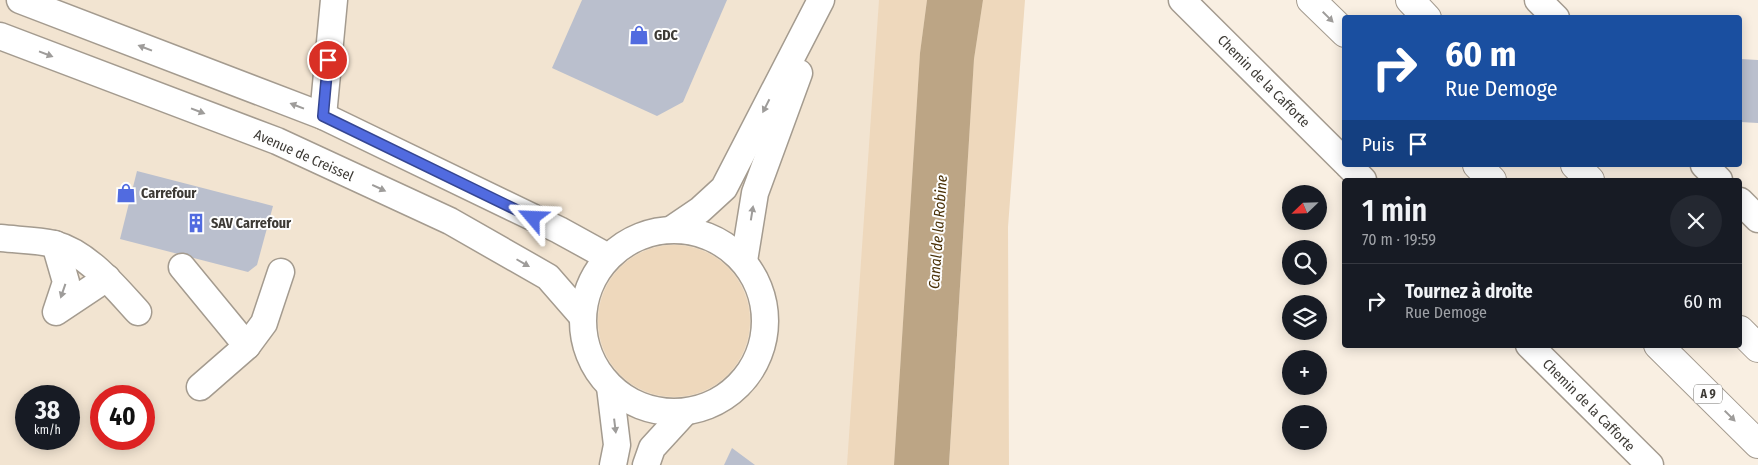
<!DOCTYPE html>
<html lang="fr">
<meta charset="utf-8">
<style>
body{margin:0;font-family:"Fira Sans Condensed",sans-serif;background:#242831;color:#f1f3f6;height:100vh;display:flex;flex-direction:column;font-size:19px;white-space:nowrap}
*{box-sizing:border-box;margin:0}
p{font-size:16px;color:#9ea1a6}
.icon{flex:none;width:28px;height:28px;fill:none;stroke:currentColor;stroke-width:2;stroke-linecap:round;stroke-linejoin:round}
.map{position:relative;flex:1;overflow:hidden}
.sheet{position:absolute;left:1342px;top:178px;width:400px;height:170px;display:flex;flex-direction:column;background:#171b24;border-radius:5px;box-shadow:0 2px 12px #0003}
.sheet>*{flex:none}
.banner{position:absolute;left:1342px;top:15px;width:400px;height:152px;border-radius:5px;box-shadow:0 2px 12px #0003;background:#1a4fa0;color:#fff;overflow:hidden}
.needle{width:32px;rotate:247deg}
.controls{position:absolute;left:1282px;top:185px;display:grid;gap:10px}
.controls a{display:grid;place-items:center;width:45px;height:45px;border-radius:50%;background:#171b24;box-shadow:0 2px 12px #0003;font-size:25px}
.speed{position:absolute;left:15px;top:385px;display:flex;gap:10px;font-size:25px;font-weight:700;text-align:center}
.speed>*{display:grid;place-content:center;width:65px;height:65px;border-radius:50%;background:#171b24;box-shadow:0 2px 12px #0003;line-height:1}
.speed small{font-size:12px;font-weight:400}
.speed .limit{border:8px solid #d22;background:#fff;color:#111}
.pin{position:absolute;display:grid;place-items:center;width:42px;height:42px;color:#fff;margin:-21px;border:2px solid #fff;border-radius:50%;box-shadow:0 1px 5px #0007}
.me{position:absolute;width:55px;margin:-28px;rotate:296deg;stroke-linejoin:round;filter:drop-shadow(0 0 4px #0008)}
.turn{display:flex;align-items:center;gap:18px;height:105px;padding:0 20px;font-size:22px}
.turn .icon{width:65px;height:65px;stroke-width:2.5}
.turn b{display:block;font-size:35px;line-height:42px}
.then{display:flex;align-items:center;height:48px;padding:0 20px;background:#0003;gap:10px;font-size:19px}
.round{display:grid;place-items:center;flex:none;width:52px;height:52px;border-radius:26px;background:#242831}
.overview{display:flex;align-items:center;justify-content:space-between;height:85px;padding:0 20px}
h1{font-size:30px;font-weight:600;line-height:38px}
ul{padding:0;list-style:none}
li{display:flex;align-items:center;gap:15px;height:75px;padding:0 20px;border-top:1px solid #363941}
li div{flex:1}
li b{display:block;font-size:19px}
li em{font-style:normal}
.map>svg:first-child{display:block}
.built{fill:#f2e4d1;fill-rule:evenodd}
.green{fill:#eed8bc}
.water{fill:#bca585}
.building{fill:#babfcd}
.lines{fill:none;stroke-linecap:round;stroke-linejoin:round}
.minor-casing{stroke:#a49b8f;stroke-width:29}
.highway-casing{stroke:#a49b8f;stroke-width:30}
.minor{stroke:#fff;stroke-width:26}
.highway{stroke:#fff;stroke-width:28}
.oneway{fill:#9e9c9a}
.route-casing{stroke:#354692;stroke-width:12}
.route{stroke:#516be0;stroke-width:9}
.labels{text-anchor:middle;stroke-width:4;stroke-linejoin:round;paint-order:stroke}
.shield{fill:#fefefe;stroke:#777571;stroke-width:1}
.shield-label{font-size:12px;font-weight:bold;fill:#3d3a35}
.poi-label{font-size:14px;font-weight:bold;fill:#3d3a35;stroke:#fefefe;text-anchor:start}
.street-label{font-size:14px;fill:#3d3a35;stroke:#fefefe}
.water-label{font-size:15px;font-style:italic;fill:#482f04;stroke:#fefefe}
</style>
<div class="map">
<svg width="1758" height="465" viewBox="0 0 1758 465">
<rect width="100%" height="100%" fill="#f9efe2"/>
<path class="built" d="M0,0H990L932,465H0ZM26,396H69V439H26ZM101,396H144V439H101Z"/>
<g class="green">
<polygon points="879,0 927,0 920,53 894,465 847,465"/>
<polygon points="983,0 1025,0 1008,227 1009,465 949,465 974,59"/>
<circle cx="674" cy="321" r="76"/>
</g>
<polygon class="water" points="927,0 983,0 974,59 949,465 894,465 920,53"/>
<g class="building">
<polygon points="582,0 727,0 683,102 657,116 552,68"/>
<polygon points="1740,59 1758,60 1758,123 1740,122"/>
<polygon points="137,171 273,206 257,265 248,272 120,239"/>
<polygon points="732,448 755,465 724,465"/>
</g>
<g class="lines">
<defs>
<g id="minor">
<polyline points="20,0 323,116 559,230 608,257"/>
<polyline points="1182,0 1345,162"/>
<polyline points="1538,0 1556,18"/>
<polyline points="0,36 277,141 450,221 548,277 582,316"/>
<polyline points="323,116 334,0"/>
<polyline points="1348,165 1363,180"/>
<polyline points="1704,165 1719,180"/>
<polyline points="1740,201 1758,219"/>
<polyline points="672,229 700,210 724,188 821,0"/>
<circle cx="674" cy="321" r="91"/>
<path d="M0,238C17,240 37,240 54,244C88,253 115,287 138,312"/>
<polyline points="55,244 66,282 56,312 107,278"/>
<polyline points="744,261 755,193 799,73"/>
<polyline points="182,267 247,346"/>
<polyline points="1529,345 1650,465"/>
<polyline points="200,387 247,346 264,323 281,272"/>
<polyline points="610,387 617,445 613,465"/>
<polyline points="646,465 652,448 685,412"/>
</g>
<g id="highway">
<polyline points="1311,0 1345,33"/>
<polyline points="1410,0 1427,18"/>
<polyline points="1477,165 1492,180"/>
<polyline points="1575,165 1590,180"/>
<polyline points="1740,330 1758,348"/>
<polyline points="1658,345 1758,444"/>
</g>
</defs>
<use href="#minor" class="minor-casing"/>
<use href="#highway" class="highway-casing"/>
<use href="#minor" class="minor"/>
<use href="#highway" class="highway"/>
</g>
<defs><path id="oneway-solid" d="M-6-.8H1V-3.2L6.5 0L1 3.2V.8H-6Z" transform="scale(1.25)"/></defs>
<g class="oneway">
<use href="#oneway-solid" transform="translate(1328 17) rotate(45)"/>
<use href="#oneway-solid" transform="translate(145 48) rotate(-159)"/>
<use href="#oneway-solid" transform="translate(46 54) rotate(21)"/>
<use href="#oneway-solid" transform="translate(297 106) rotate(-159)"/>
<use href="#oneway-solid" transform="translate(766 106) rotate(117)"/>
<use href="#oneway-solid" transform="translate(198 111) rotate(21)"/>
<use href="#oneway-solid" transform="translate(379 188) rotate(25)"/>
<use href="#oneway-solid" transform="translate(752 213) rotate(-81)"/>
<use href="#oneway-solid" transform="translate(523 263) rotate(30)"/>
<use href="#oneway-solid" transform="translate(63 291) rotate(109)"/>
<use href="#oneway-solid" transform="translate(1730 416) rotate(45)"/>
<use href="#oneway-solid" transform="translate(615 426) rotate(83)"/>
</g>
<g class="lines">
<defs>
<polyline id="route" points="328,60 323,116 533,218"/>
</defs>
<use href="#route" class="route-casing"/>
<use href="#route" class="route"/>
</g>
<defs>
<symbol id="shop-bare" viewBox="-9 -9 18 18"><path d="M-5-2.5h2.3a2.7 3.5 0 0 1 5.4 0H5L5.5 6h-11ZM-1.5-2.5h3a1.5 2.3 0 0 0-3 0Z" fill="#516be0" stroke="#fefefe" stroke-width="2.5" paint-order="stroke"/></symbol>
<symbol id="building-bare" viewBox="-9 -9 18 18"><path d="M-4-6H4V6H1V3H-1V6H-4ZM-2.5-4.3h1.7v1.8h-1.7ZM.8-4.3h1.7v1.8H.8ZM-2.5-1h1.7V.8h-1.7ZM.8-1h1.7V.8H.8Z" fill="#516be0" stroke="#fefefe" stroke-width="2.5" paint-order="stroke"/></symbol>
</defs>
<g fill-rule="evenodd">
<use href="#shop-bare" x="625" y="21" width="28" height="28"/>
<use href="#shop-bare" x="112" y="179" width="28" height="28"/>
<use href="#building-bare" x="182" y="209" width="28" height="28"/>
</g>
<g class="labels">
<rect class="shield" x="1694" y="384.5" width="28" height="19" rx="4"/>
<g class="shield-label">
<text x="1708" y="398">A 9</text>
</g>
<g class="poi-label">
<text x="654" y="40">GDC</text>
<text x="141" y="198">Carrefour</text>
<text x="211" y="228">SAV Carrefour</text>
</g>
<g class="street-label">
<text transform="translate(1264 81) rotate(45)" y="5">Chemin de la Cafforte</text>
<text transform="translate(304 155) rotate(24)" y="5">Avenue de Creissel</text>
<text transform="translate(1589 405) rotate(45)" y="5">Chemin de la Cafforte</text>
</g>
<g class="water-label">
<text transform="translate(938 232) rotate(-86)" y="5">Canal de la Robine</text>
</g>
</g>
</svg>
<div class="controls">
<a><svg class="needle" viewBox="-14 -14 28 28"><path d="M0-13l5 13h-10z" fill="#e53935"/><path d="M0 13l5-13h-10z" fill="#9ea1a6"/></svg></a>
<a><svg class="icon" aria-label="search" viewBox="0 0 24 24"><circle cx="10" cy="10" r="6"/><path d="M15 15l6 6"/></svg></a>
<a><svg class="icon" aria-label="layers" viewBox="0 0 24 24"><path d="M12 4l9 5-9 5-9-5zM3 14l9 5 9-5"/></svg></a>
<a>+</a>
<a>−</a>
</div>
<div class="speed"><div>38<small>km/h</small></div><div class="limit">40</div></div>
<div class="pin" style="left:328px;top:60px;background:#d93025"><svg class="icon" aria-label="arrive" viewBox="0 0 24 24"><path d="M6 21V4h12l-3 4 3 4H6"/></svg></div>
<svg class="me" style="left:533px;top:218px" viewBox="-20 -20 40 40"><path d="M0-17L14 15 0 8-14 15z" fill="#516be0" stroke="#fff" stroke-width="4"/></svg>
<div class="banner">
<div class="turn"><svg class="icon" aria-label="right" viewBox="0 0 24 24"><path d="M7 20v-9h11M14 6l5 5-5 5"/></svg><div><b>60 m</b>Rue Demoge</div></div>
<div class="then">Puis<svg class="icon" aria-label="arrive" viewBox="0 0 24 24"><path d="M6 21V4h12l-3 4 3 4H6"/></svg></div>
</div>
<section class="sheet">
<div class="overview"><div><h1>1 min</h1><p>70 m · 19:59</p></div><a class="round"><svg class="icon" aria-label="close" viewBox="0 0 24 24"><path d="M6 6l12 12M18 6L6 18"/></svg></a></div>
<ul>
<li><svg class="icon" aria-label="right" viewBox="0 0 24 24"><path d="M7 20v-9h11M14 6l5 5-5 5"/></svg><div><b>Tournez à droite</b><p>Rue Demoge</p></div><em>60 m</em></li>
</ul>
</section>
</div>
